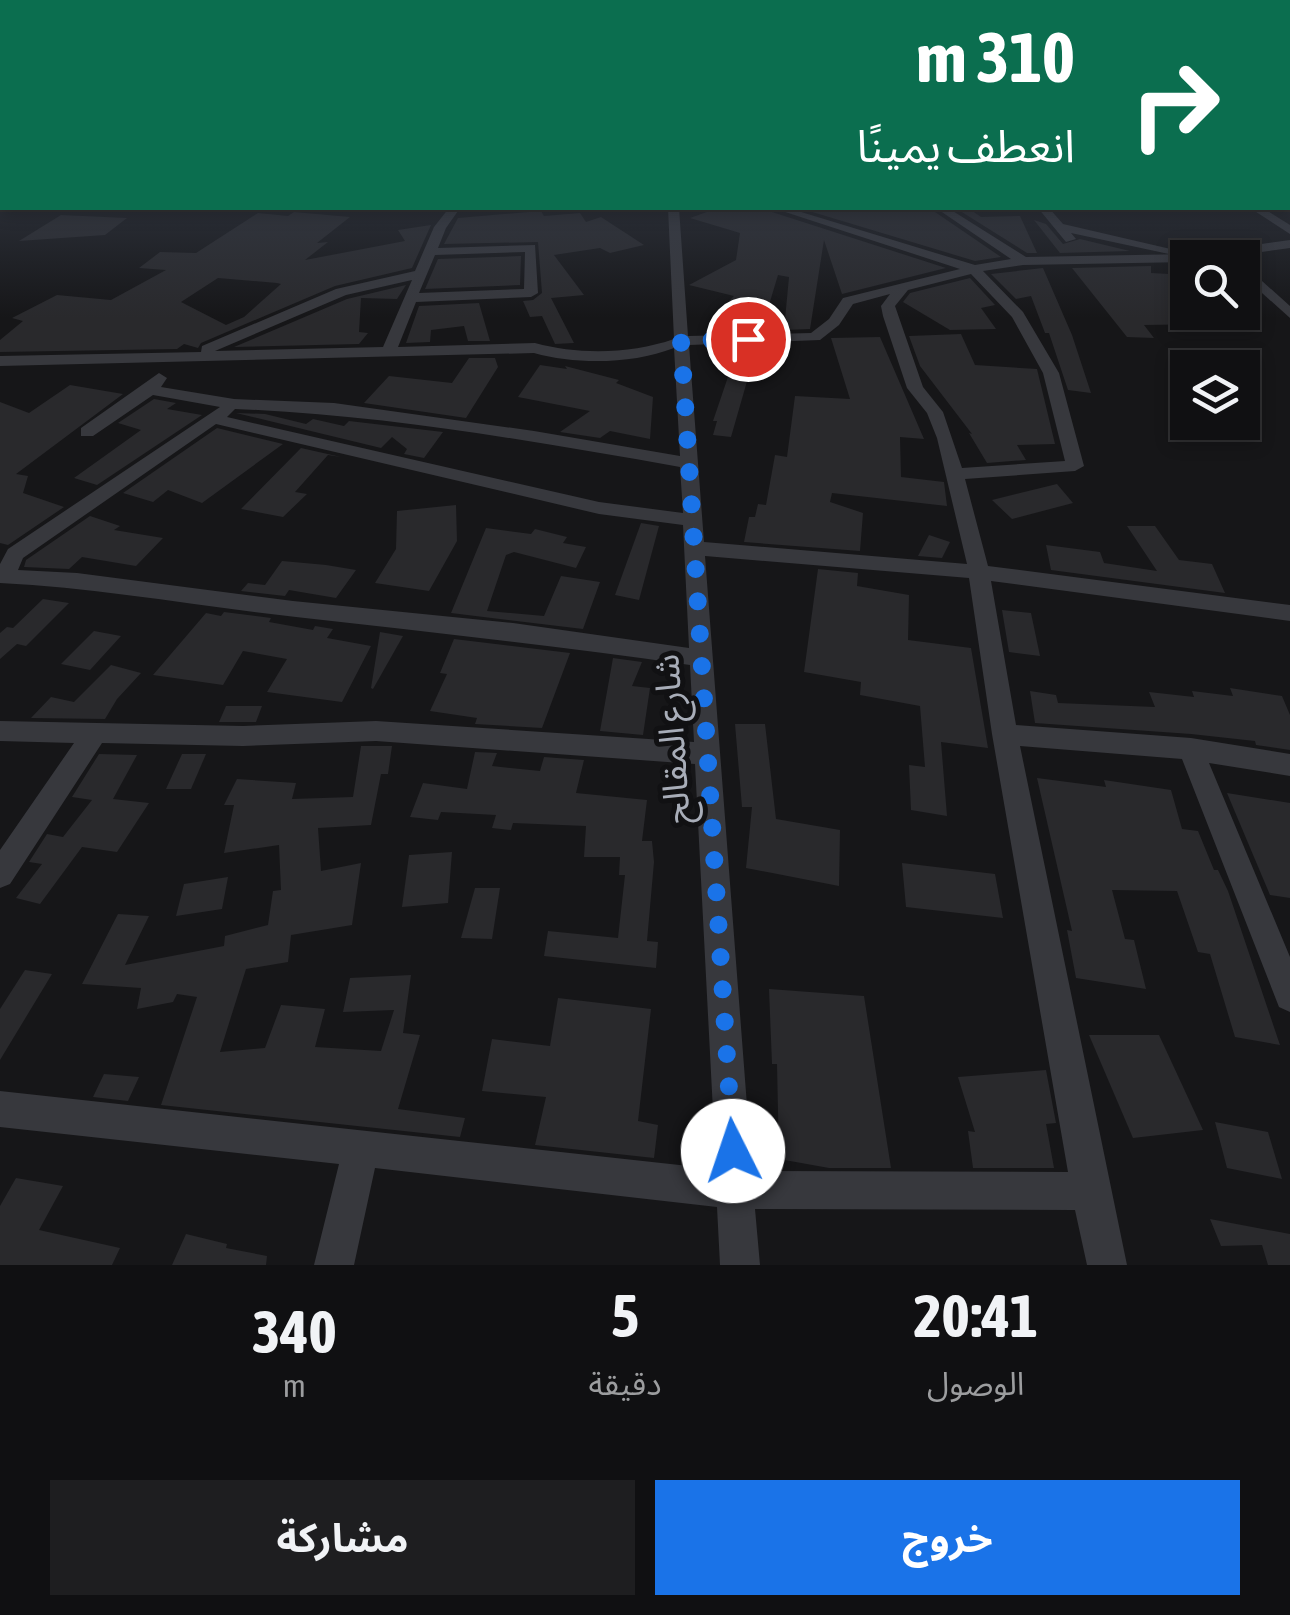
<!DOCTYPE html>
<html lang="ar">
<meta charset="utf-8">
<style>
body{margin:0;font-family:"Asap Condensed","Noto Sans Arabic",sans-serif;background:#1e1e20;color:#f1f3f6;direction:rtl;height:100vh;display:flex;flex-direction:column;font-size:38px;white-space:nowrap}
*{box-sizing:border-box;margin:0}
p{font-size:32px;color:#9c9d9f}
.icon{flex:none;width:55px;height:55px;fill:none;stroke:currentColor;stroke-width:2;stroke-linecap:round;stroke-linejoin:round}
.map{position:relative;height:1265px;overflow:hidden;direction:ltr}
.drawer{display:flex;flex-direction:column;background:#101012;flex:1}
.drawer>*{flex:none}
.guide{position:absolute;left:0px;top:0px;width:1290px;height:210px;box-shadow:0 5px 15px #0003,0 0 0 2px #303032;direction:rtl;background:#0b6e4f;color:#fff;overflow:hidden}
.tools{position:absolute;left:1170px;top:240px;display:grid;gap:20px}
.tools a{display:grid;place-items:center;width:90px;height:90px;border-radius:0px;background:#101012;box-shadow:0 5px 15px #0003,0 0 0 2px #303032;font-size:50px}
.pin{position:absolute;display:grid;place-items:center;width:85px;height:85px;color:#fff;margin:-42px;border:5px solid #fff;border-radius:50%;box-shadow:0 2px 10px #0007}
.me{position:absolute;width:110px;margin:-55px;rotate:356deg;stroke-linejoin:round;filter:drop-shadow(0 0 8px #0008)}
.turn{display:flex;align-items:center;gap:35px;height:210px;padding:0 50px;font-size:45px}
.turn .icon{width:130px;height:130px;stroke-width:2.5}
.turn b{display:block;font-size:70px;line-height:85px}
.eta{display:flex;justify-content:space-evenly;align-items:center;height:170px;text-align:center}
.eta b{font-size:60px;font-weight:700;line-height:70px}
.primary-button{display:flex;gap:20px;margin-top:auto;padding:20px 50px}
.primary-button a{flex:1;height:115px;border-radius:0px;background:#1a73e8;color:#fff;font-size:40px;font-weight:700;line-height:115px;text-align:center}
.primary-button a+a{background:#1e1e20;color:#f1f3f6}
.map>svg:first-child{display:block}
.building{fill:#29292c;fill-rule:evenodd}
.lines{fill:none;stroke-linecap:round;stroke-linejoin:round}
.minor{fill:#37383d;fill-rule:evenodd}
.route{stroke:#1a73e8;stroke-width:18;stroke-dasharray:0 32.4}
.labels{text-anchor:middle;stroke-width:10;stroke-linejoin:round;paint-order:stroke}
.street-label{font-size:35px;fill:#a8adb8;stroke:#111113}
</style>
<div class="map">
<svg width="1290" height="1265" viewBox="0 0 1290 1265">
<rect width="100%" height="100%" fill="#161618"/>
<g class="building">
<polygon points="718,208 769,208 772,212 946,268 842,294 824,240 810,329 784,330 789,277 778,275 769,305 729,301 734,296 689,285 736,260 740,233 690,218"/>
<polygon points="799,208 921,208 935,212 1001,257 975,261"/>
<polygon points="968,208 981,217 1020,216 1037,253 1027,253 957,209"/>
<polygon points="541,211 544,216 580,213 586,222 601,217 644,245 610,253 600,248 554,255 584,295 551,298 574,343 555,344 542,316 530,317 523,301 533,300 542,293 538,242 444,244 458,218"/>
<path d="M294,212L350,217L317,243L328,242L305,260L405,241L398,230L431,225L412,268L335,286L201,343L198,348L184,344L177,349L0,352V340L23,321L12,318L57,295L111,300L166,270L139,268L160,252L196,253L258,213L288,216ZM218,278L277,283L281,284L244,317L226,325L181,302Z"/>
<polygon points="61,215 127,218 105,235 19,241"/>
<polygon points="1034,220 1046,224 1063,244 1080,239 1130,251 1060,253"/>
<polygon points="521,256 520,285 425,289 438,259"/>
<polygon points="1151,266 1151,273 1188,275 1188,312 1204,312 1212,324 1144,325 1154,338 1127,337 1072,268"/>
<polygon points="1043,268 1072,335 1091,393 1068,390 1049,333 1045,333 1031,296 1016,299 991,274"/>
<polygon points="970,278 995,305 981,308 996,329 950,330 903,302 910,293"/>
<polygon points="406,285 397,299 361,298 359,332 368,333 359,344 234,347 347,299"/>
<polygon points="479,303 490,341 468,341 464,326 431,330 430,342 406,343 419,306"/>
<polygon points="961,334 975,365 1037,369 1055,444 1017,445 1026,460 987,463 969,433 972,434 920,366 909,336"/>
<polygon points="880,337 924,439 900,437 901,477 944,482 947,506 832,493 830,502 863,513 860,551 744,542 749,517 755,517 758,504 766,505 775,455 787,457 795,396 850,399 831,338"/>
<polygon points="721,348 756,350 731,437 713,435 717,421 713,421 731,368 715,367"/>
<polygon points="469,358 495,358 498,367 466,418 364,403 389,376 452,383"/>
<polygon points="540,365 567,369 565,366 619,380 616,383 653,397 650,439 610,431 600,438 560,432 590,411 518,397"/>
<polygon points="70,385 123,394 16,474 28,476 23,493 64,507 8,545 0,543 0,402 29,413"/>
<polygon points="154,399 176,403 167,409 202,415 97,485 74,478 141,430 118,423"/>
<polygon points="236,413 265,414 306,424 313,419 344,426 349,421 443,432 424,458 404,454 407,449 392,437 381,448"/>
<polygon points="217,428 283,444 202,503 168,490 153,502 123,493"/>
<polygon points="301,448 341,457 328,455 295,492 307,494 283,517 241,509"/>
<polygon points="1057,484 1073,503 1012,519 992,500"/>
<polygon points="456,505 457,541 429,591 375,583 396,549 397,511"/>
<polygon points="90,516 120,526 114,530 163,538 136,566 82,557 69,569 24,567 26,560"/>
<polygon points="641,523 659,526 639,600 615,595"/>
<polygon points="1127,526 1155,526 1179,560 1212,564 1225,593 1051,570 1046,545 1100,552 1104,563 1157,571"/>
<polygon points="486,528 531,534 535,529 567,537 563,543 586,547 576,568 514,552 506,555 487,611 544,616 561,576 600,582 583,629 451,613"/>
<polygon points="929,535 950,542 942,558 918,556"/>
<polygon points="282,561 326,565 356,570 336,598 289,590 285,596 241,591 248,583 265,585"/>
<polygon points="818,569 858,573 857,586 909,595 908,640 971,648 988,748 941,742 947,816 911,810 909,765 925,767 920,706 860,695 861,682 804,672"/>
<polygon points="43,599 69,603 26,646 17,644 0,659 0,633 7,627 13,628"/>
<polygon points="1002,610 1031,613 1040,656 1009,652"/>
<polygon points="224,612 271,618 269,622 313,630 315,626 333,629 327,638 371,646 342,702 267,692 287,659 243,651 223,685 153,675 206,613 221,616"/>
<polygon points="94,631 121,636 90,670 61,664"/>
<polygon points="380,632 403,636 373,689 371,688"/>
<polygon points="454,639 570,653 542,728 475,724 477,718 430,711 447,674 440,673"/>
<polygon points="613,658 642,662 632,686 650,688 643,735 600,731"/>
<polygon points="111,665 141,673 117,699 105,719 31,718 51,697 74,702"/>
<polygon points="1230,688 1282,696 1290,715 1290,750 1256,745 1255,741 1191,734 1035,723 1030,691 1056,695 1058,703 1155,707 1149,692 1194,697 1192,691 1233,696"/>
<polygon points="226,706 262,706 256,722 219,722"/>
<polygon points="735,724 765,724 776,819 840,830 839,886 746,868 752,807 742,807"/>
<polygon points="361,746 392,746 388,774 381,774 371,825 318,828 321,871 361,863 352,925 291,935 288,962 246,969 220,1052 265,1048 281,1005 325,1009 315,1047 381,1051 394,1010 343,1012 350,978 411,975 403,1033 420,1035 398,1109 465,1118 460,1137 161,1105 197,997 177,994 173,1002 137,1009 141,988 82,984 118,914 149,916 125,965 224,946 225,936 268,925 273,891 281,890 279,845 224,853 234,805 224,805 237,779 296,783 292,799 353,797"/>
<polygon points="475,752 497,753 492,766 540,771 544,757 584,760 576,793 647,800 642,841 652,841 654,862 647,941 658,942 656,968 544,956 548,931 618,938 625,875 619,875 620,857 584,857 586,826 513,823 511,830 492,828 496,815 441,812 438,820 410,817 423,783 467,789"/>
<polygon points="99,754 137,755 113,799 149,803 117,852 82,847 40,904 16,898 42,864 29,862 47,834 63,837 92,800 72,797"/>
<polygon points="182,754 206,754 191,789 166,789"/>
<polygon points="1037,778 1106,787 1104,780 1171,790 1182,829 1198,831 1214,870 1218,870 1228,891 1280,1045 1235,1037 1210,954 1198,952 1177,891 1112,890 1125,939 1134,940 1146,989 1076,978 1067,930 1072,931"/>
<polygon points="1227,793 1290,803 1290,898 1270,895"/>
<polygon points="452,852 448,903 402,907 409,855"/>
<polygon points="902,863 995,874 1003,918 906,907"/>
<polygon points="228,877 222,909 176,916 184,884"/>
<polygon points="475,888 500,888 492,939 461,938"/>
<polygon points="25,970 52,974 0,1060 0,1009"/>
<polygon points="769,989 864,996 891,1168 829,1168 779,1159 777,1064 772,1064"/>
<polygon points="558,998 651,1009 638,1121 658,1125 654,1158 535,1145 546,1097 482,1091 492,1039 550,1046"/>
<polygon points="1089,1035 1159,1035 1203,1130 1133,1138"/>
<polygon points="1046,1070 1056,1123 1046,1124 1054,1168 973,1168 968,1131 975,1132 958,1077"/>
<polygon points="104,1074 139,1077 128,1101 93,1097"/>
<polygon points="1215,1122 1268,1132 1282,1179 1227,1168"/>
<polygon points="16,1178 63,1186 39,1230 120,1248 112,1265 0,1265 0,1206"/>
<polygon points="1210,1219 1290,1234 1290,1265 1268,1265 1262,1245 1221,1246"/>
<polygon points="186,1234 227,1244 226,1248 267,1256 266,1265 172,1265"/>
</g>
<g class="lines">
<g class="minor">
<polygon points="1288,153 1290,154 1290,160 1288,159"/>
<path d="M449,208H479L458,211L446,228L438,248L535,245L538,293L531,297L416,302L398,347L535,343C579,355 631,354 674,339L668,208H679L688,336L811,333L829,319L843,298L960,269L773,208H788L975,265L1011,259L936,208H948L1026,257L1189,254L1290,240V248L1220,258H1188V262L1023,265L983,271L1023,312L1059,373L1084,466L1075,471L965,479L988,566L1290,605V621L991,581L1016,725L1191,738L1290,754V776L1209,763L1290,957V1012L1279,1007L1182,759L1020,746L1127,1265H1087L1075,1210L755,1209L760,1265H720L717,1207L375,1168L354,1265H314L339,1164L0,1127V1091L716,1169L695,764L376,741L243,746L102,743L10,884L0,888V850L74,743L0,741V721L243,726L376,721L694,742L690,665C559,646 428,632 296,617C197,606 100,588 0,583V564L8,549L220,407L153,395L93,436H81V428L159,373L167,378L161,387L234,399L334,403L534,431L680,456L674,348C633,364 577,365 534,353L0,366V356L201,352L202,346L336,289L415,271L434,227ZM525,252L524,289L419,293L435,255ZM971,274L1012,317L1043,373L1065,461L962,468L943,412L923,387L895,306L908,290ZM412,280L383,347L215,351L346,295ZM890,294L881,306L883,316L907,388L927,413L937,438L967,564L704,542L689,345L820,340L839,325L853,304ZM235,409C385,415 533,441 680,467L683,513L599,502L227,417ZM216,424L599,514L683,525L689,648L513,623L293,601L77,573L18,570L23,558ZM705,556L969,578L992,734L1068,1172L752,1171Z"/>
<polygon points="1038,208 1049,208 1063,224 1175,250 1169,254 1071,233 1076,239 1066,242"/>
<polygon points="1250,208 1263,208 1290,225 1290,234"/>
<polygon points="1242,263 1290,306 1290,318 1242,275"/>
</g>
</g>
<linearGradient id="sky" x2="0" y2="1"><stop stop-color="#0c0c0d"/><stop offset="0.44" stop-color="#363c48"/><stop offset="1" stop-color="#363c48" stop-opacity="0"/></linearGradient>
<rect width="1290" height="318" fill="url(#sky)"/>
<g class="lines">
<polyline class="route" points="733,1151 681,341 748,339"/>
</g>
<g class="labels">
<g class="street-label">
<text transform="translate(672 739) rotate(-94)" y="12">شارع المقالح</text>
</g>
</g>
</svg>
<div class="tools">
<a><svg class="icon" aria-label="search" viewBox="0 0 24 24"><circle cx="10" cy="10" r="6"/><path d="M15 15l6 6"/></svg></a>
<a><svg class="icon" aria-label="layers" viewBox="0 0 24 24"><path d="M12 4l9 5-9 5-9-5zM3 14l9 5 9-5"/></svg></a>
</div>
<div class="pin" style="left:748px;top:339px;background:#d93025"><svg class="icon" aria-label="arrive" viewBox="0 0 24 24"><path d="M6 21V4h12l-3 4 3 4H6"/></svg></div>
<svg class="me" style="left:733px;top:1151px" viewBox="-20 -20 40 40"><circle r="19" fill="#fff"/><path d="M0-13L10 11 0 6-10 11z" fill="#1a73e8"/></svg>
<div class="guide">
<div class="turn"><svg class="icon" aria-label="right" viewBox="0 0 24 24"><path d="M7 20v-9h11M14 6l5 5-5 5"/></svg><div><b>310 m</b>انعطف يمينًا</div></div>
</div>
</div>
<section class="drawer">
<div class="eta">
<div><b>20:41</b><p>الوصول</p></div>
<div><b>5</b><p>دقيقة</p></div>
<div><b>340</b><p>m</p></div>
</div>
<div class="primary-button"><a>خروج</a><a>مشاركة</a></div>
</section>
